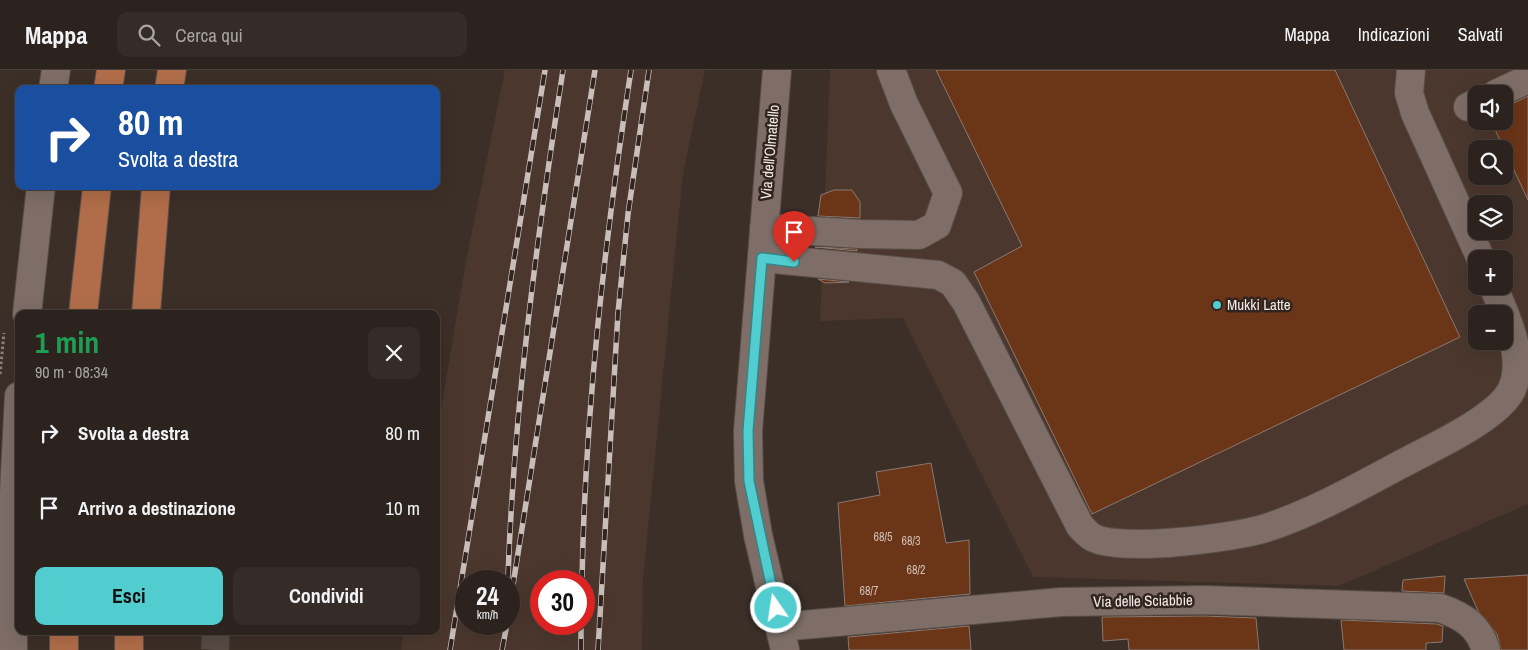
<!DOCTYPE html>
<html lang="it">
<meta charset="utf-8">
<style>
body{margin:0;font-family:"Archivo Narrow",sans-serif;background:#352b27;color:#f1f3f6;height:100vh;display:flex;flex-direction:column;font-size:19px;white-space:nowrap}
*{box-sizing:border-box;margin:0}
p{font-size:16px;color:#a7a4a4}
.icon{flex:none;width:28px;height:28px;fill:none;stroke:currentColor;stroke-width:2;stroke-linecap:round;stroke-linejoin:round}
.map{position:relative;flex:1;overflow:hidden}
.side{position:absolute;left:15px;top:240px;width:425px;height:325px;display:flex;flex-direction:column;background:#2d231e;border-radius:10px;box-shadow:0 5px 20px #0002,0 0 0 1px #48403c}
.side>*{flex:none}
.hud{position:absolute;left:15px;top:15px;width:425px;height:105px;border-radius:10px;box-shadow:0 5px 20px #0002,0 0 0 1px #48403c;background:#1a4fa0;color:#fff;overflow:hidden}
.tools{position:absolute;left:1468px;top:15px;display:grid;gap:10px}
.tools a{display:grid;place-items:center;width:45px;height:45px;border-radius:10px;background:#2d231e;box-shadow:0 5px 20px #0002,0 0 0 1px #48403c;font-size:25px}
.speed{position:absolute;left:455px;top:500px;display:flex;gap:10px;font-size:25px;font-weight:700;text-align:center}
.speed>*{display:grid;place-content:center;width:65px;height:65px;border-radius:50%;background:#2d231e;box-shadow:0 5px 20px #0002,0 0 0 1px #48403c;line-height:1}
.speed small{font-size:12px;font-weight:400}
.speed .limit{border:8px solid #d22;background:#fff;color:#111}
.pin{position:absolute;display:grid;place-items:center;width:42px;height:42px;color:#fff;margin:-51px -21px;border-radius:50% 50% 50% 0;rotate:-45deg;box-shadow:0 0 5px #0007}
.pin .icon{rotate:45deg}
.me{position:absolute;width:55px;margin:-28px;rotate:347deg;stroke-linejoin:round;filter:drop-shadow(0 0 4px #0008)}
.turn{display:flex;align-items:center;gap:18px;height:105px;padding:0 20px;font-size:22px}
.turn .icon{width:65px;height:65px;stroke-width:2.5}
.turn b{display:block;font-size:35px;line-height:42px}
.round{display:grid;place-items:center;flex:none;width:52px;height:52px;border-radius:10px;background:#352b27}
.head{display:flex;align-items:center;justify-content:space-between;height:85px;padding:0 20px}
h1{font-size:30px;font-weight:800;line-height:38px;color:#1e9e55}
.button{display:flex;gap:10px;margin-top:auto;padding:10px 20px}
.button a{flex:1;height:58px;border-radius:10px;background:#52cdcf;color:#111;font-size:20px;font-weight:800;line-height:58px;text-align:center}
.button a+a{background:#352b27;color:#f1f3f6}
ul{padding:0;list-style:none}
li{display:flex;align-items:center;gap:15px;height:75px;padding:0 20px}
li div{flex:1}
li b{display:block;font-size:19px}
li em{font-style:normal}
header{display:flex;align-items:center;gap:30px;box-sizing:border-box;height:70px;padding:0 25px;background:#2d231e;border-bottom:1px solid #48403c}
header strong{font-size:24px}
nav{display:flex;gap:28px;margin-inline-start:auto;font-size:18px}
.search{width:350px;height:45px;background:#352b27;display:flex;align-items:center;gap:12px;box-sizing:border-box;padding:0 18px;border-radius:10px;color:#a7a4a4;font-size:19px}
.map>svg:first-child{display:block}
.built{fill:#4b372d;fill-rule:evenodd}
.building{fill:#6b3518;stroke:#8a7a72}
.lines{fill:none;stroke-linecap:round;stroke-linejoin:round}
.minor-tunnel{stroke:#574b44;stroke-width:28;stroke-dasharray:28 14;stroke-linecap:butt}
.minor-casing{stroke:#594e48;stroke-width:30}
.major-casing{stroke:#594e48;stroke-width:30}
.path{stroke:#8f847d;stroke-width:3;stroke-dasharray:2.5 2.5;stroke-linecap:butt}
.minor{stroke:#7e6e67;stroke-width:28}
.major{stroke:#b16d49;stroke-width:28}
.rail-casing{stroke:#c9bfba;stroke-width:5.5}
.rail{stroke:#32251f;stroke-width:4;stroke-dasharray:11;stroke-linecap:butt}
.route-casing{stroke:#358587;stroke-width:12}
.route{stroke:#52cdcf;stroke-width:9}
.poi-dot{fill:#52cdcf;stroke:#32251f;stroke-width:2}
.labels{text-anchor:middle;stroke-width:5;stroke-linejoin:round;paint-order:stroke}
.number-label{font-size:12px;fill:#d1bdb2}
.street-label{font-size:15px;fill:#f3eae5;stroke:#32251f}
.poi-label{font-size:15px;fill:#f3eae5;stroke:#32251f;text-anchor:start}
</style>
<header>
<strong>Mappa</strong>
<div class="search"><svg class="icon" aria-label="search" viewBox="0 0 24 24"><circle cx="10" cy="10" r="6"/><path d="M15 15l6 6"/></svg>Cerca qui</div>
<nav><a>Mappa</a><a>Indicazioni</a><a>Salvati</a></nav>
</header>
<div class="map">
<svg width="1528" height="580" viewBox="0 0 1528 580">
<rect width="100%" height="100%" fill="#3c2f28"/>
<g class="built">
<path d="M505,0H705L683,103L643,508L642,580H401L404,561H436V368L466,191ZM466,511H509V554H466ZM541,511H584V554H541Z"/>
<path d="M830,0H1528V434L1339,516L1033,507L903,248L820,251ZM1476,24H1504V51H1476ZM1476,79H1504V106H1476ZM1476,134H1504V161H1476ZM1476,189H1504V216H1476ZM1476,244H1504V271H1476Z"/>
</g>
<g class="building">
<polygon points="936,0 1335,0 1460,267 1092,444 974,202 1022,176"/>
<polygon points="1528,26 1528,130 1491,51 1504,51 1504,38"/>
<polygon points="834,120 852,120 860,132 860,148 818,146 821,125"/>
<polygon points="815,177 857,179 857,181"/>
<polygon points="818,209 849,212 825,213"/>
<polygon points="931,393 946,473 969,470 970,524 845,536 838,433 880,425 876,402"/>
<polygon points="1528,505 1528,580 1501,580 1497,564 1478,541 1464,509"/>
<polygon points="1445,506 1444,523 1402,521 1403,510"/>
<polygon points="1204,546 1256,548 1259,580 1129,580 1128,569 1103,571 1102,547"/>
<polygon points="1341,550 1437,554 1443,556 1442,572 1426,573 1426,580 1344,580"/>
<polygon points="969,556 971,580 849,580 848,567"/>
</g>
<g class="lines">
<polyline class="minor-tunnel" points="215,580 216,561"/>
<defs>
<g id="minor">
<polyline points="777,0 748,361 749,411 758,465 785,580"/>
<polyline points="1411,0 1409,23 1415,43 1481,189"/>
<polyline points="53,19 56,0"/>
<polyline points="1496,24 1528,9"/>
<polyline points="1468,37 1476,33"/>
<polyline points="764,158 861,164 919,165 937,155 948,123 904,34 891,0"/>
<path d="M762,188L938,205L953,213L966,232L1080,456C1084,460 1089,466 1094,468C1123,482 1235,468 1266,458C1318,441 1365,413 1413,388C1440,374 1497,347 1511,321C1527,289 1506,246 1493,216"/>
<polyline points="27,244 41,116"/>
<path d="M780,557L1061,532L1204,530L1440,538C1463,546 1479,556 1486,580"/>
<polyline points="13,580 12,463 19,326"/>
</g>
<g id="major">
<polyline points="108,19 111,0"/>
<polyline points="169,19 172,0"/>
<polyline points="83,244 97,116"/>
<polyline points="146,244 156,116"/>
<polyline points="64,580 64,561"/>
<polyline points="129,580 129,561"/>
</g>
</defs>
<use href="#minor" class="minor-casing"/>
<use href="#major" class="major-casing"/>
<polyline class="path" points="0,304 4,263"/>
<use href="#minor" class="minor"/>
<use href="#major" class="major"/>
<defs>
<g id="rail">
<path d="M508,507C514,337 537,168 563,0"/>
<path d="M582,511C585,340 605,169 631,0"/>
<polyline points="509,540 595,0"/>
<polyline points="450,580 545,0"/>
<polyline points="502,580 507,554"/>
<polyline points="581,580 581,554"/>
<polyline points="598,580 618,243 628,144 649,0"/>
</g>
</defs>
<use href="#rail" class="rail-casing"/>
<use href="#rail" class="rail"/>
</g>
<g class="lines">
<defs>
<polyline id="route" points="776,538 749,411 748,361 762,188 794,192"/>
</defs>
<use href="#route" class="route-casing"/>
<use href="#route" class="route"/>
</g>
<circle class="poi-dot" cx="1217" cy="235" r="5"/>
<g class="labels">
<g class="number-label">
<text x="883" y="471">68/5</text>
<text x="911" y="475">68/3</text>
<text x="916" y="504">68/2</text>
<text x="869" y="525">68/7</text>
</g>
<g class="street-label">
<text transform="translate(770 82) rotate(-85)" y="5">Via dell'Olmatello</text>
<text transform="translate(1143 531) rotate(-1)" y="5">Via delle Sciabbie</text>
</g>
<g class="poi-label">
<text x="1227" y="240">Mukki Latte</text>
</g>
</g>
</svg>
<div class="tools">
<a><svg class="icon" aria-label="sound" viewBox="0 0 24 24"><path d="M4 9h4l5-4v14l-5-4H4zM17 9q2 3 0 6"/></svg></a>
<a><svg class="icon" aria-label="search" viewBox="0 0 24 24"><circle cx="10" cy="10" r="6"/><path d="M15 15l6 6"/></svg></a>
<a><svg class="icon" aria-label="layers" viewBox="0 0 24 24"><path d="M12 4l9 5-9 5-9-5zM3 14l9 5 9-5"/></svg></a>
<a>+</a>
<a>−</a>
</div>
<div class="speed"><div>24<small>km/h</small></div><div class="limit">30</div></div>
<div class="pin" style="left:794px;top:192px;background:#d93025"><svg class="icon" aria-label="arrive" viewBox="0 0 24 24"><path d="M6 21V4h12l-3 4 3 4H6"/></svg></div>
<svg class="me" style="left:776px;top:538px" viewBox="-20 -20 40 40"><circle r="17" fill="#52cdcf" stroke="#fff" stroke-width="3"/><path d="M0-11L8 9 0 5-8 9z" fill="#fff"/></svg>
<div class="hud">
<div class="turn"><svg class="icon" aria-label="right" viewBox="0 0 24 24"><path d="M7 20v-9h11M14 6l5 5-5 5"/></svg><div><b>80 m</b>Svolta a destra</div></div>
</div>
<section class="side">
<div class="head"><div><h1>1 min</h1><p>90 m · 08:34</p></div><a class="round"><svg class="icon" aria-label="close" viewBox="0 0 24 24"><path d="M6 6l12 12M18 6L6 18"/></svg></a></div>
<ul>
<li><svg class="icon" aria-label="right" viewBox="0 0 24 24"><path d="M7 20v-9h11M14 6l5 5-5 5"/></svg><div><b>Svolta a destra</b></div><em>80 m</em></li>
<li><svg class="icon" aria-label="arrive" viewBox="0 0 24 24"><path d="M6 21V4h12l-3 4 3 4H6"/></svg><div><b>Arrivo a destinazione</b></div><em>10 m</em></li>
</ul>
<div class="button"><a>Esci</a><a>Condividi</a></div>
</section>
</div>
